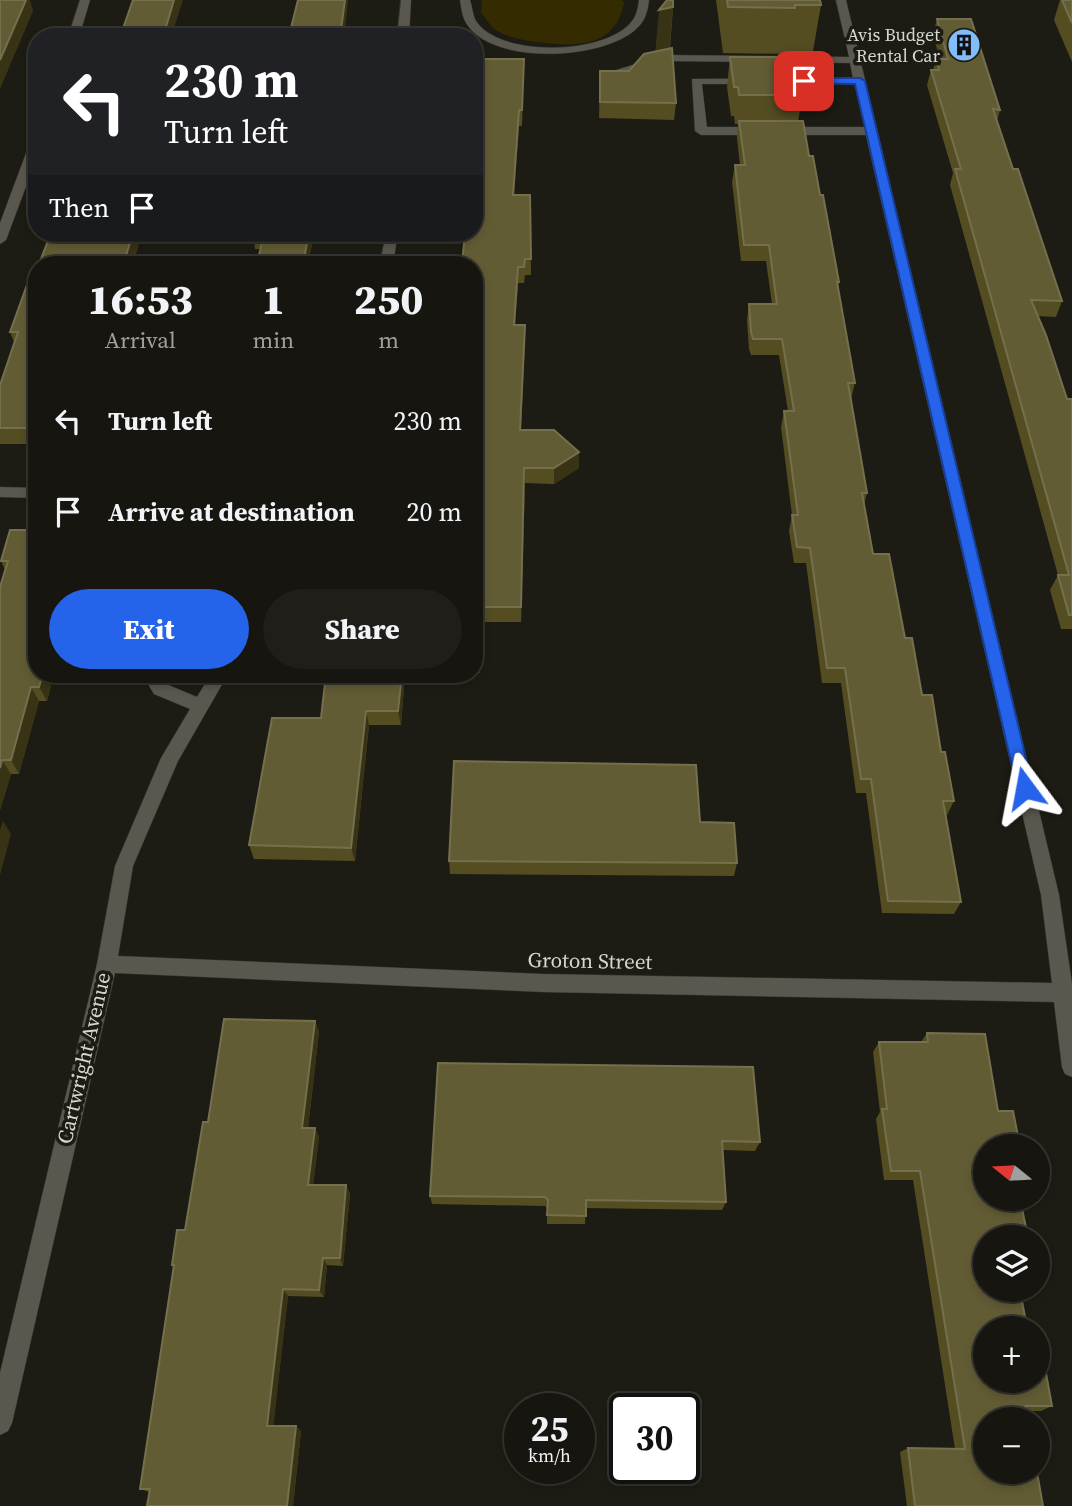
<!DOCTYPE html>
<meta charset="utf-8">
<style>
body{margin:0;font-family:"Source Serif 4",serif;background:#1f1e18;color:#f1f3f6;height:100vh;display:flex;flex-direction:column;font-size:26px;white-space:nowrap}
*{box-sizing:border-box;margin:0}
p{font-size:23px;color:#9e9f9e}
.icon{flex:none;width:38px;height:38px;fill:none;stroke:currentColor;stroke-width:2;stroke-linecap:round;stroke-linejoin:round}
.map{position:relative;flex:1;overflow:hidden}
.panel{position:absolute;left:28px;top:256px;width:455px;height:427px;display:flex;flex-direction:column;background:#16150f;border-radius:28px;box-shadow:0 4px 10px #0003,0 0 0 2px #35342f}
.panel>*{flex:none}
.banner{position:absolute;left:28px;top:28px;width:455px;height:214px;border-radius:28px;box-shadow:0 4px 10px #0003,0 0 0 2px #35342f;background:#202124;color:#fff;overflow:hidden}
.needle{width:46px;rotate:288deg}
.controls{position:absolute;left:973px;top:1134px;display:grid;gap:14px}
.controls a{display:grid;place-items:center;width:77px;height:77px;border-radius:50%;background:#16150f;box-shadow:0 4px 10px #0003,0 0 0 2px #35342f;font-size:35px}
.speed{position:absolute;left:504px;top:1393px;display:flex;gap:14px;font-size:35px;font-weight:700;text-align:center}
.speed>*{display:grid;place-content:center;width:91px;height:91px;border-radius:50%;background:#16150f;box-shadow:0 4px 10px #0003,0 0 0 2px #35342f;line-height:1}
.speed small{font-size:18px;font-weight:400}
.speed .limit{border:4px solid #111;border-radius:10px;background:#fff;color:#111}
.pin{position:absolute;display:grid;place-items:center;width:60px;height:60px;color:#fff;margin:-30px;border-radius:14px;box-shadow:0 4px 10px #0006}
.me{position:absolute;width:77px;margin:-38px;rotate:347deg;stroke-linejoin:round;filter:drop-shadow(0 0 5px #0008)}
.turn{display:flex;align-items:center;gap:24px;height:147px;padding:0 21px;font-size:32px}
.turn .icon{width:91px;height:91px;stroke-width:2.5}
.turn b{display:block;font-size:49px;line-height:60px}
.then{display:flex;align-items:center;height:66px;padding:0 21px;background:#0003;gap:14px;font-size:26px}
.eta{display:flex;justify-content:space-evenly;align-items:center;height:119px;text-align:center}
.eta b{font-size:42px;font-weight:800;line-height:49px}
.cta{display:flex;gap:14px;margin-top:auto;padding:14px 21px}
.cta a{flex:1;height:80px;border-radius:42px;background:#2563eb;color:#fff;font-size:28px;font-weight:800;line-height:80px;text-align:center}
.cta a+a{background:#1f1e18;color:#f1f3f6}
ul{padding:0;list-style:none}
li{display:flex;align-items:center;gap:21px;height:91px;padding:0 21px}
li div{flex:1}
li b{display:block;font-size:26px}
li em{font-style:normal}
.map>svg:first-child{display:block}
.green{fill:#342c00}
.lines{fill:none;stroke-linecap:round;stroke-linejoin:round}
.minor-casing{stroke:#353530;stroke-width:1}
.minor{fill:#59574e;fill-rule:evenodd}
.wall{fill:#544d22}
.shaded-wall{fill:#383315}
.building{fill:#625c35;stroke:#746f4d;stroke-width:2}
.route{fill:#2563eb;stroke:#184099;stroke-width:2}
.labels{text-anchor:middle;stroke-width:7;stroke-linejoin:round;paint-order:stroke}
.far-poi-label{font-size:18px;fill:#d7d6d1;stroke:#1d1c14;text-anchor:end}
.street-label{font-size:21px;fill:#d7d6d1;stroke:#1d1c14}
</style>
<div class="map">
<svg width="1072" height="1506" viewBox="0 0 1072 1506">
<rect width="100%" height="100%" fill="#1d1c14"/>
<path class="green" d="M482,0H621L624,2C616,48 576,47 538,42C525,41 506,37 496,30C490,26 486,18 481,13Z"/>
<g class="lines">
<defs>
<g id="minor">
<polygon points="80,0 90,0 79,37 68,37"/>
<polygon points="401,0 411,0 409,37 397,37"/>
<path d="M460,0H470C472,6 473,16 476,21C500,58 607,55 632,21C637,15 638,7 639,0H649C648,9 646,18 640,25C610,61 488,67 465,21C462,15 461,6 460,0Z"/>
<path d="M836,0H846L1059,895L1072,984V1077L1065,1074L1062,1067L1054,1002L543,992L115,973L12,1423L8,1431L0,1435V1373L97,964L115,866L161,758L190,709L154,694L142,674H159L166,684L197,697L211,674H228L178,761L133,866L118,956L543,974L1052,983L1041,895L866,135H701L695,131L692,79L853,78L850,63L665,61L619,74L613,71L665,55L849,57ZM702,84H855L865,127H707Z"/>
<polygon points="37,136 37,157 6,240 0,244 0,223 31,140"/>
<polygon points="386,233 398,233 393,264 380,264"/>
<polygon points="0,487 37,488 37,498 0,497"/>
</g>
</defs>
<use href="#minor" class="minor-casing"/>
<use href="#minor" class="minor"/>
</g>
<g class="wall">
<polygon points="716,0 820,0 821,5 813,51 788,51 788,54 723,53"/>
<polygon points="1060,0 1072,0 1072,62 1054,20"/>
<polygon points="673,7 670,48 676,103 674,120 599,118 600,71 629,71 656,51"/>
<polygon points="937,19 1000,110 997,121 1013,169 1062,301 1056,317 1038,316 1067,399 1072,399 1072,629 1061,629 1050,590 1058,575 950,185 953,173 927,85 931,70 933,70 936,59 940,59 933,35"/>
<polygon points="730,57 801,69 799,78 803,95 798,121 820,195 839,282 838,288 855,383 851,399 867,493 864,504 873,554 905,638 941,752 954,801 947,815 946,815 961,902 954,914 882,913 866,793 856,793 841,683 822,683 806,563 794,563 789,531 792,515 781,427 784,411 788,411 779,355 751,355 749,349 747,320 749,304 772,304 766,261 741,261 732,182 735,165 740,165 737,138 738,124 735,124 734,116 731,116 727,87"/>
<polygon points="524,59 522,126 519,126 514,195 530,195 531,275 525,275 524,283 518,283 515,325 525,341 521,430 579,452 579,468 554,484 525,483 521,622 481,622 480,673 474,673 474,264"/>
<polygon points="142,233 133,264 39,264"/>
<polygon points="253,233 314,233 308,264 260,249 255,249"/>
<polygon points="37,271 37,444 0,444 0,385 14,342 10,332"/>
<polygon points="10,530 37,674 54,674 47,701 39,701 19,774 11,774 0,810 0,587 5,570 1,561"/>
<polygon points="326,674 405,674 401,725 369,725 355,861 254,859 249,845 321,718"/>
<polygon points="700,822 737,863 734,876 450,874 449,861"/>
<polygon points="315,1021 319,1032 308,1128 315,1128 319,1137 313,1185 346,1185 350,1194 343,1266 327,1265 324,1297 288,1296 273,1426 301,1431 293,1506 147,1506 149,1492 140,1489 174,1267 172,1265 185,1230 208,1122"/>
<polygon points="927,1033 985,1237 985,1328 1052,1406 1041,1411 1026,1411 1043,1506 907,1506 900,1452 908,1448 955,1449 913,1180 884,1180 876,1119 880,1112 873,1052 879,1042 921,1042"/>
<polygon points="438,1063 760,1142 755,1151 722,1150 726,1202 722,1210 586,1208 585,1224 547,1224 547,1208 545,1206 432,1204 430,1196"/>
</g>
<g class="shaded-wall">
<polygon points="26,0 30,0 33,11 0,89 0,60"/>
<polygon points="174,0 183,0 171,37 163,37"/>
<polygon points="345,0 348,0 345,30 344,37 340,37"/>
<polygon points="673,7 669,52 655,55 659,10"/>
<polygon points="519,110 519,126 513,211 513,195"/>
<polygon points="133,233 142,233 133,264 127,264 125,259"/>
<polygon points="309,233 314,233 308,264 303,264"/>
<polygon points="518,267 518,283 514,341 514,325"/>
<polygon points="525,325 525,341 520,445 520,430"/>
<polygon points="579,452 579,468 554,484 554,468"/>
<polygon points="524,468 525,483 521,622 521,607"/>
<polygon points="480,607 481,622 480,673 479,658"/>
<polygon points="43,674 54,674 47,701 39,687"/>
<polygon points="402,674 405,674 401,725 398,711"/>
<polygon points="31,687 39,701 19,774 11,760"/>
<polygon points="366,711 369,725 355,861 351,848"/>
<polygon points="2,760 11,774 0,810 0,768"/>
<polygon points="3,821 11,834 0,875 0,830"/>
<polygon points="315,1021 319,1032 307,1137 302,1128"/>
<polygon points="315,1128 319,1137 312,1194 308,1185"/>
<polygon points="346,1185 350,1194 343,1266 340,1258"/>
<polygon points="323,1258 327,1265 324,1297 319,1290"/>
<polygon points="283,1289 288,1296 273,1430 267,1426"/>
<polygon points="296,1426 301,1431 293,1506 287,1506"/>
</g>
<g class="building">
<polygon points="0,0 26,0 0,60"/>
<polygon points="133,0 174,0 163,37 120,37"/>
<polygon points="298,0 345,0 340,37 266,37 267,32 290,32"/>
<polygon points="667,0 673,0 673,7 659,10"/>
<polygon points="727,0 820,0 821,5 795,5 795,8 728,7"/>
<polygon points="1062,0 1072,0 1072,23"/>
<polygon points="937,19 971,19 1000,110 993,109 1013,169 1018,169 1062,301 1031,300 1046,335 1067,399 1072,399 1072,615 1069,615 1058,575 1069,575 955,169 961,169 931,70 939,70 936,59 948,59"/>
<polygon points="672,48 676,103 600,102 600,71 629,71 644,54"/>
<polygon points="730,57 799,57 801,69 798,69 803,95 739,95 738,87 734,87"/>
<polygon points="475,59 524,59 522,110 519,110 513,195 530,195 531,259 525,259 524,267 518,267 514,325 525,325 520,430 554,430 579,452 554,468 524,468 521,607 480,607 479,658 474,658 474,264 462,264 465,233 474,233 474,75"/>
<polygon points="739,121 803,121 809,156 813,156 820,195 823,195 839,282 837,282 855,383 848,383 867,493 862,493 873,554 889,554 905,638 912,638 922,695 932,695 941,752 945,752 954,801 943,801 961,902 888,901 871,779 861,779 845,668 827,668 810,548 797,547 792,515 798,515 784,411 794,411 782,339 753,339 751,332 749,304 777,304 769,245 744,245 735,165 745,165"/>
<polygon points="51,233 133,233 125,259 110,259 108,264 39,264"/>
<polygon points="253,233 309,233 303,264 257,264 262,242 262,234 252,234"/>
<polygon points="37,271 37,428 0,428 0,385 18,332 10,332 31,274 36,275"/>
<polygon points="10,530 37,530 37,674 43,674 39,687 31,687 11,760 2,760 0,768 0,587 8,561 1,561"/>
<polygon points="326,674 402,674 398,711 366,711 351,848 249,845 272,718 321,718"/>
<polygon points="454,761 696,765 700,822 734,823 737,863 449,861"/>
<polygon points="224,1019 315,1021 302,1128 315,1128 308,1185 346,1185 340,1258 323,1258 319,1290 283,1289 267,1426 296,1426 287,1506 147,1506 150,1489 140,1489 174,1265 172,1265 177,1230 185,1230 203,1122 208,1122"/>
<polygon points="927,1033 985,1034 998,1111 1013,1111 1020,1146 985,1146 985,1199 1020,1199 1028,1237 985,1237 985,1290 1020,1290 1027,1328 985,1328 985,1381 1038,1381 1038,1346 1041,1346 1052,1406 1025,1406 1028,1419 985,1419 985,1472 1037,1472 1043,1506 915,1506 908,1448 965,1449 920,1171 891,1171 882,1109 887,1109 879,1042 928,1042"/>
<polygon points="438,1063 753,1067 760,1142 722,1141 726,1202 586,1200 586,1216 547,1215 548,1200 545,1197 430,1196"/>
</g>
<polygon class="route" points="804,78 860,78 865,81 1033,788 1030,793 1019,793 1017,788 855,84 800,83 800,79"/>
<defs>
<symbol id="building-disc" viewBox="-11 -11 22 22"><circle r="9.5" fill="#81bdfa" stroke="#1d1c14"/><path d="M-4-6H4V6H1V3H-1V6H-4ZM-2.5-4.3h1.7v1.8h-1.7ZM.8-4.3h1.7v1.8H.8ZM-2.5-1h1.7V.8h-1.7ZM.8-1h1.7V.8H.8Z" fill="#111"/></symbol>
</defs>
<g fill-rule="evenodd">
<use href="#building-disc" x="945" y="26" width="38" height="38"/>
</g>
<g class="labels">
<g class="far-poi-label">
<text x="940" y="41">Avis Budget<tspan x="940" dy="21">Rental Car</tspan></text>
</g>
<g class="street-label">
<text transform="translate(590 961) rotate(1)" y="7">Groton Street</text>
<text transform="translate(84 1058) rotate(-77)" y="7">Cartwright Avenue</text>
</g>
</g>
</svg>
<div class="controls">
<a><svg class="needle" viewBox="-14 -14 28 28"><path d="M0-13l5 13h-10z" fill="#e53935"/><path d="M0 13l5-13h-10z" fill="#9e9f9e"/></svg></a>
<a><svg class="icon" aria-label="layers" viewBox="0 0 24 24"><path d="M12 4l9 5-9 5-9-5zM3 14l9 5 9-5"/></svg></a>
<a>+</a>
<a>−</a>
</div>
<div class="speed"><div>25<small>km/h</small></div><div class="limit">30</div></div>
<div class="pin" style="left:804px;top:81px;background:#d93025"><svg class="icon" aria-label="arrive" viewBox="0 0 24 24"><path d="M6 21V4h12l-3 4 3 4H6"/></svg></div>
<svg class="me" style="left:1025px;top:788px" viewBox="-20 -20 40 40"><path d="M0-17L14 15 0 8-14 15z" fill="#2563eb" stroke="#fff" stroke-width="4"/></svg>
<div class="banner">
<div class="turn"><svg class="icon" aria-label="left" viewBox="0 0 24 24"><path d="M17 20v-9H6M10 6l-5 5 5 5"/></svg><div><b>230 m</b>Turn left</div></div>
<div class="then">Then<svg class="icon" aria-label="arrive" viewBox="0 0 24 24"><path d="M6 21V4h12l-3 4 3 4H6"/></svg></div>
</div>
<section class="panel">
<div class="eta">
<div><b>16:53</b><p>Arrival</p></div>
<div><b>1</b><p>min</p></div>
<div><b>250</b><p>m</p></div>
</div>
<ul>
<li><svg class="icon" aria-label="left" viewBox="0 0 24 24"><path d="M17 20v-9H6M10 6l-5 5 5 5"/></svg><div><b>Turn left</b></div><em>230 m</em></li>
<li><svg class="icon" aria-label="arrive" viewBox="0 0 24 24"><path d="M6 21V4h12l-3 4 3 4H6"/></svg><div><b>Arrive at destination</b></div><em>20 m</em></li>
</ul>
<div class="cta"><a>Exit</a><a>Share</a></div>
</section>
</div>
